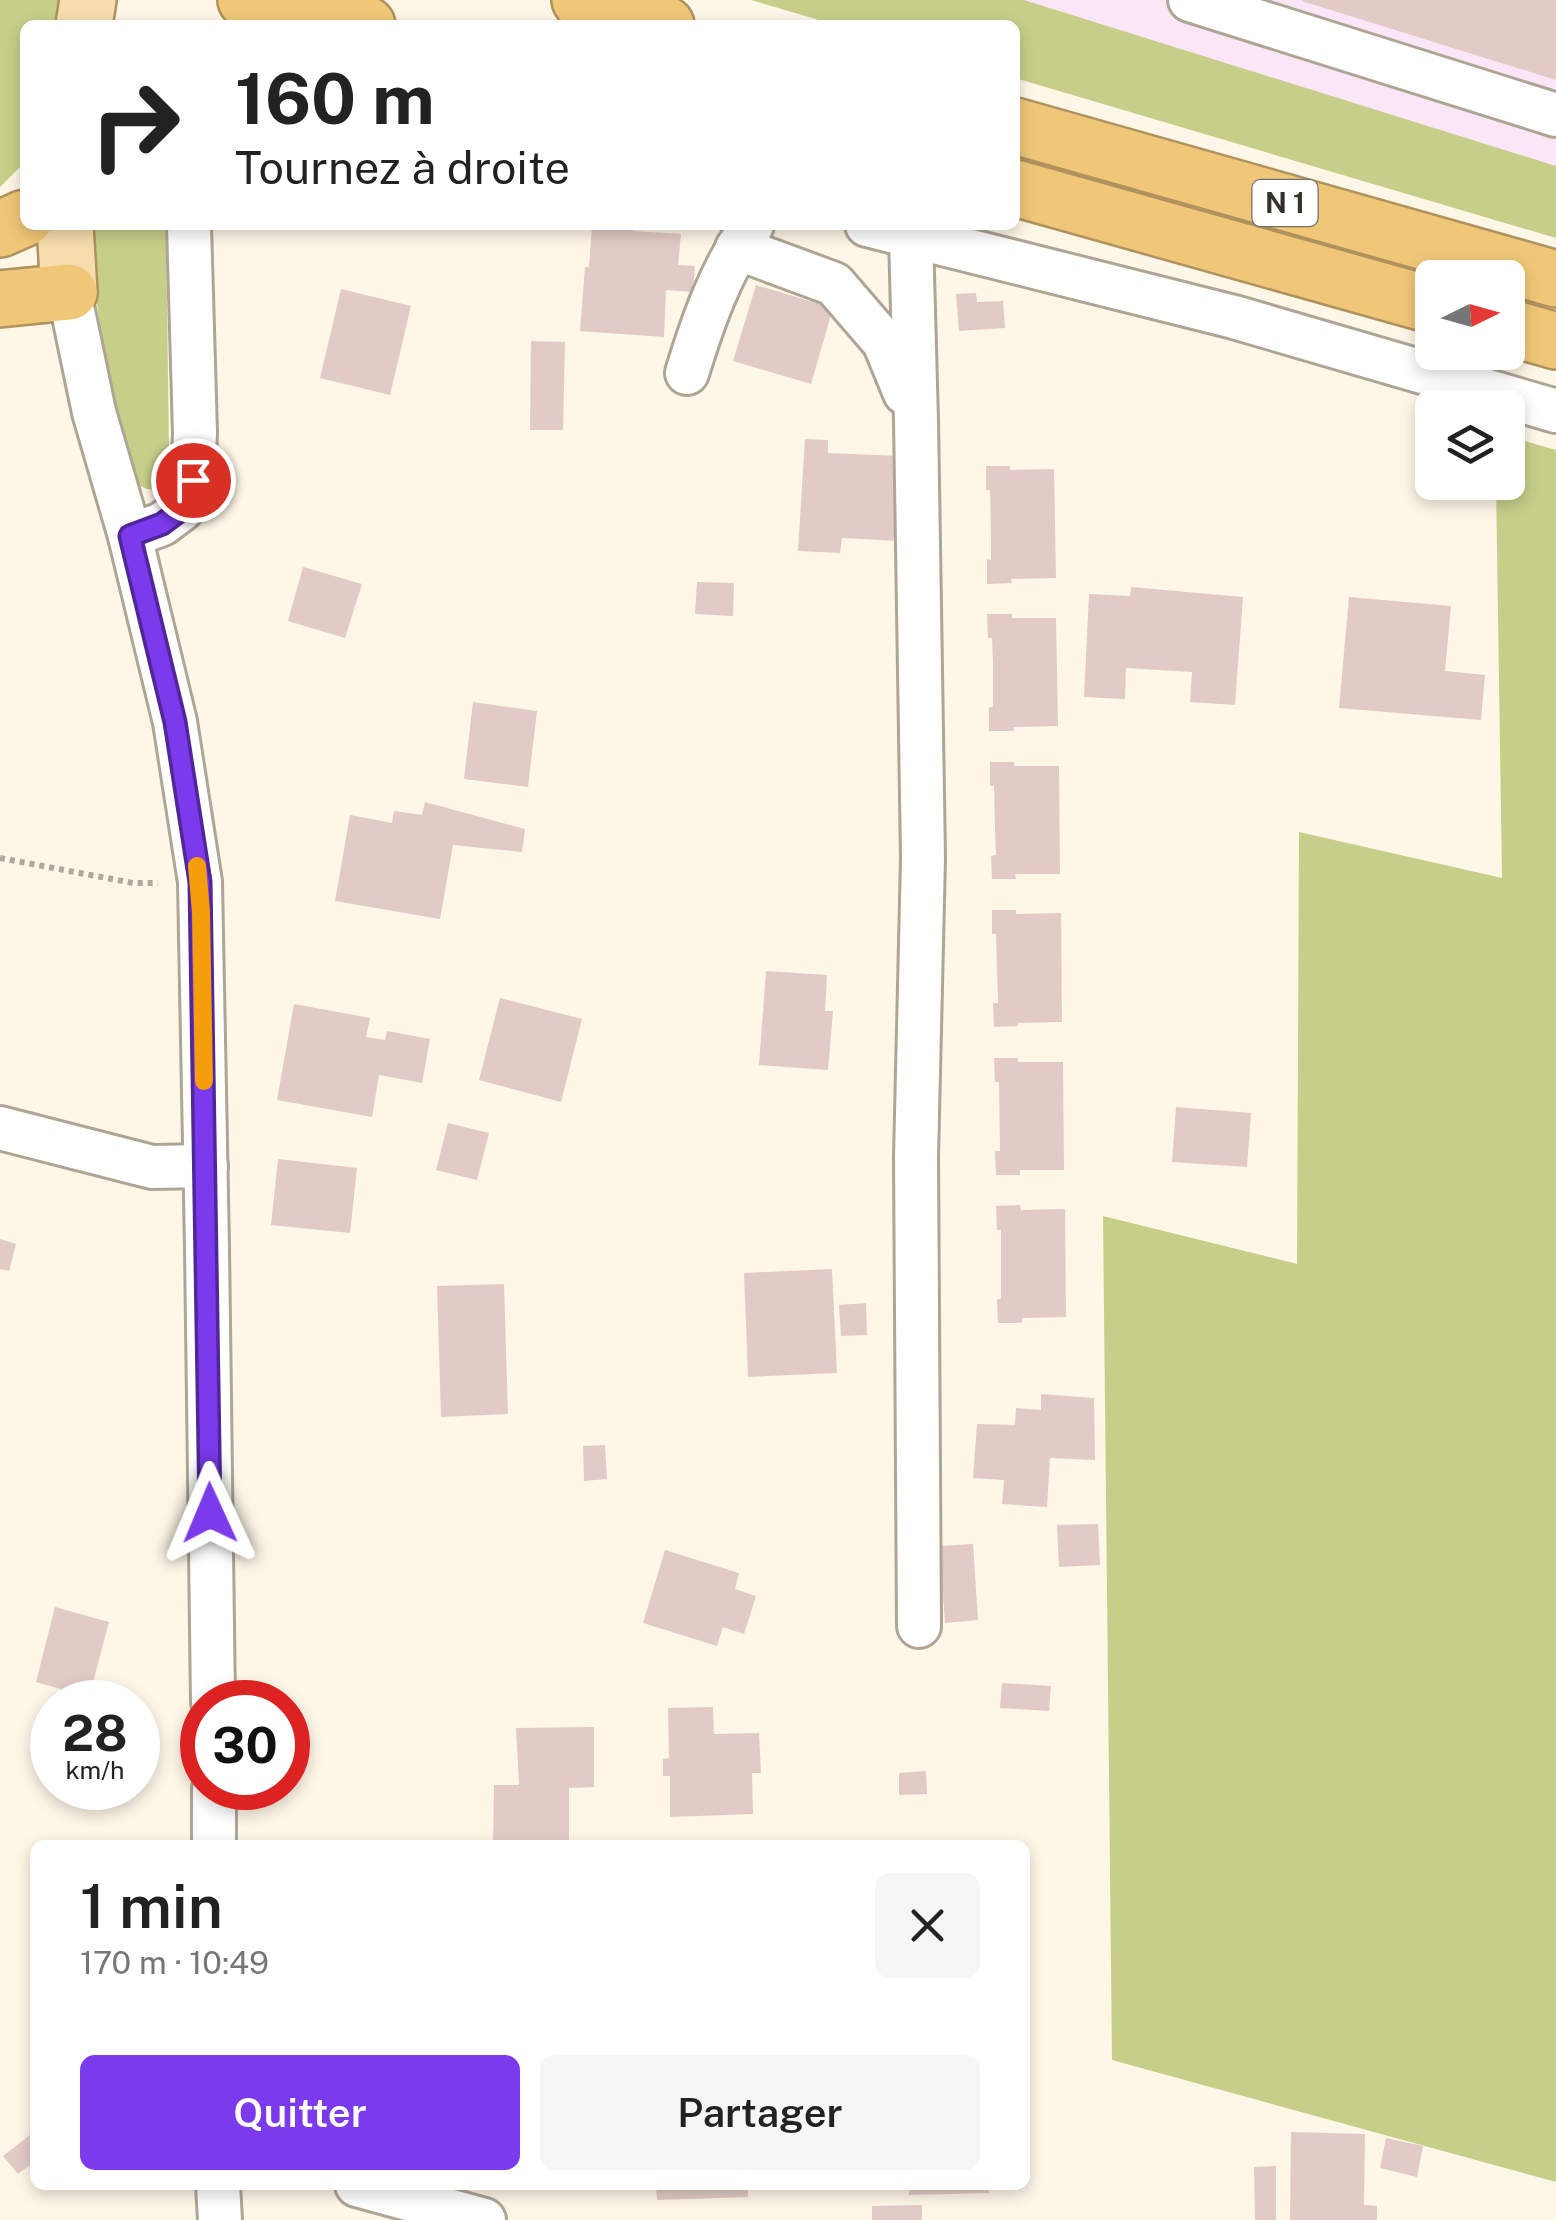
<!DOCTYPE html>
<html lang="fr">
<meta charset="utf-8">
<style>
body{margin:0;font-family:"Public Sans",sans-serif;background:#f6f6f6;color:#222;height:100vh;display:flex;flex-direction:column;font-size:38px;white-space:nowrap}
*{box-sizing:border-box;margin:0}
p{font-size:32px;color:#767676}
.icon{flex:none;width:55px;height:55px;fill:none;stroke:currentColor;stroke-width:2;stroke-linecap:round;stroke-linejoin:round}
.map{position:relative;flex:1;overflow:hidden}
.panel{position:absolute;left:30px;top:1840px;width:1000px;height:350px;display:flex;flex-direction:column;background:#fff;border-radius:15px;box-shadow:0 5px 15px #0003}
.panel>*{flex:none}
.banner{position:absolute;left:20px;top:20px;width:1000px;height:210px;border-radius:15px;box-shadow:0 5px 15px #0003;background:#fff;color:#222;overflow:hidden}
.needle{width:65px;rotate:85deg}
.controls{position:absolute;left:1415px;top:260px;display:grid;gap:20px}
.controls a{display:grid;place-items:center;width:110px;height:110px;border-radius:15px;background:#fff;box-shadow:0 5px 15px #0003;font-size:50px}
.speed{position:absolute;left:30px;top:1680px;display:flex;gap:20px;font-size:50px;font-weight:700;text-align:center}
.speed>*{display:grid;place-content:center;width:130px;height:130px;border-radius:50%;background:#fff;box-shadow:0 5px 15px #0003;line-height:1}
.speed small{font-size:25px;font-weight:400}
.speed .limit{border:15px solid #d22;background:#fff;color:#111}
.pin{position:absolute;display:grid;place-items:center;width:85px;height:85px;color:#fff;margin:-42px;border:5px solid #fff;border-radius:50%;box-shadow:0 2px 10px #0007}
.me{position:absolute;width:110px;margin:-55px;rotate:359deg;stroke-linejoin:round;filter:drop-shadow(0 0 8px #0008)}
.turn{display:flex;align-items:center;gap:35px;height:210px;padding:0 50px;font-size:45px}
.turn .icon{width:130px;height:130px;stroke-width:2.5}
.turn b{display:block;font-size:70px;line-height:85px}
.round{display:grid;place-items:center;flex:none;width:105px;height:105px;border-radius:15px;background:#f6f6f6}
.summary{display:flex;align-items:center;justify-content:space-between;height:170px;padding:0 50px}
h1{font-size:60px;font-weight:600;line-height:75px}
.cta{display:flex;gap:20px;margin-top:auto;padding:20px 50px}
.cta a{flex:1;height:115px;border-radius:15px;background:#7c3aed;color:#fff;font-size:40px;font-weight:600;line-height:115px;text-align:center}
.cta a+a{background:#f6f6f6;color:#222}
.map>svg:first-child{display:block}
.commercial{fill:#fae6f6}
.green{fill:#c6cf89}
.building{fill:#e2cbc6}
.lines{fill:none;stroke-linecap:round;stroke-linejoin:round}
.minor-casing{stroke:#afa594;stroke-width:48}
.major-casing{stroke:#af925d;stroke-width:60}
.highway-casing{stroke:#af925d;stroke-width:60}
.path{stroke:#aea89c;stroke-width:6;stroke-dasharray:5 5;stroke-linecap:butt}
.minor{stroke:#fff;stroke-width:42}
.major{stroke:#f6ddae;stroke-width:55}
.highway{stroke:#f0c778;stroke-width:55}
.route-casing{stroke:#51269a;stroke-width:25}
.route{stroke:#7c3aed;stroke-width:18}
.slow{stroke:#f59e0b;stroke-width:18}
.labels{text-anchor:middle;stroke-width:8;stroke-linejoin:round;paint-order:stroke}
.shield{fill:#fff;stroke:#726f6a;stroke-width:2.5}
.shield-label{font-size:28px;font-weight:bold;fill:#35312a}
</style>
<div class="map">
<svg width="1556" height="2220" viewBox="0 0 1556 2220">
<rect width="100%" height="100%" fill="#fef6e7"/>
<polygon class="commercial" points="1009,0 1556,0 1556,168"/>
<g class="green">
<polygon points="0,0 64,0 59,25 25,25 25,154 21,166 0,187"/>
<polygon points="751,0 1024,0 1556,166 1556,238 1015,78 1015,25 836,25"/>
<path d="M87,225H166L169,452L164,486C151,492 146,490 134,482L103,351Z"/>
<polygon points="1508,436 1556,450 1556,2182 1112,2060 1103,1216 1297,1264 1299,832 1502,878 1496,483 1508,482"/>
</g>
<g class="building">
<polygon points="1302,0 1556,0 1556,80 1302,1"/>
<polygon points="592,225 635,225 634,231 681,234 678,265 695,266 693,292 666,290 664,337 580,331 585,267 589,267"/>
<polygon points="756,285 833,308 811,384 733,361"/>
<polygon points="341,289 411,306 390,395 320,378"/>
<polygon points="976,293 977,302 1003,301 1005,328 959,331 956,294"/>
<polygon points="531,341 565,342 563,430 530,430"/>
<polygon points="805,439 828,440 828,453 899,456 900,541 842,538 840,553 798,551"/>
<polygon points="986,466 1010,466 1010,470 1054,469 1056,578 1011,579 1012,583 987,584 987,559 991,560 991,534 990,490 986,490"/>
<polygon points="303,567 362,584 345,638 288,621"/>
<polygon points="697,582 734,583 733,616 695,614"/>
<polygon points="1131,587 1243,597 1235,705 1190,702 1192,672 1126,668 1125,699 1084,697 1089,594 1130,596"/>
<polygon points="1349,597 1451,606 1445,671 1485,675 1481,720 1339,708"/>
<polygon points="987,614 1012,614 1012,618 1056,618 1058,726 1013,727 1014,731 989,731 989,707 993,707 993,663 992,638 988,638"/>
<polygon points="473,702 537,711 528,787 464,779"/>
<polygon points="990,762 1014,762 1014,766 1059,766 1060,874 1015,874 1016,879 992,879 991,856 996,855 995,829 994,786 990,786"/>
<polygon points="425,802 525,829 522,852 453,845 440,919 335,901 350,815 392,823 394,811 422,815"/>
<polygon points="992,910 1016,910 1016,914 1061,913 1062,1022 1018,1023 1018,1026 994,1027 993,1003 998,1003 996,934 992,934"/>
<polygon points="766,971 827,975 825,1011 833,1011 828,1070 759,1065"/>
<polygon points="500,998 582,1019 561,1102 479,1080"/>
<polygon points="294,1004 370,1018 366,1037 385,1040 387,1031 430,1039 422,1083 379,1075 372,1117 277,1100"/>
<polygon points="994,1058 1018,1058 1018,1062 1063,1062 1064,1170 1020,1170 1020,1175 996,1175 995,1151 1000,1151 999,1082 995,1082"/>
<polygon points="1176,1107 1251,1113 1247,1167 1172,1162"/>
<polygon points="448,1123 489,1133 477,1180 436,1170"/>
<polygon points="278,1159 357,1168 350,1233 271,1225"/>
<polygon points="1020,1205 1021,1210 1065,1209 1066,1317 1022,1318 1022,1323 998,1323 997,1299 1001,1299 1001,1230 997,1230 996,1206"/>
<polygon points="0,1239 16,1244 9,1271 0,1269"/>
<polygon points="832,1269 837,1373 748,1377 744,1273"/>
<polygon points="504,1284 508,1414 441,1417 437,1286"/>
<polygon points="866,1303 867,1335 841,1336 839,1305"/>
<polygon points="1041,1394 1094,1398 1095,1460 1050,1458 1047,1507 1002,1504 1004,1480 973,1478 977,1424 1015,1425 1016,1408 1041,1410"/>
<polygon points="605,1445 607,1479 584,1481 583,1446"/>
<polygon points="1098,1524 1100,1565 1059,1567 1057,1525"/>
<polygon points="973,1544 978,1620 945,1623 939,1546"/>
<polygon points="665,1550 739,1573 735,1589 756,1596 744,1634 723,1627 717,1646 643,1623"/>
<polygon points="55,1607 109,1622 89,1697 36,1682"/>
<polygon points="1002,1683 1051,1686 1049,1711 1000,1708"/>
<polygon points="713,1707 714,1734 759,1733 761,1773 752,1773 753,1814 670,1817 670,1776 663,1776 663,1759 669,1758 668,1708"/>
<polygon points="594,1727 594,1787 569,1788 569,1845 493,1845 494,1785 519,1785 516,1728"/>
<polygon points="926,1771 927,1794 899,1795 899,1773"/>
<polygon points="35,2131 35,2161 18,2174 3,2156"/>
<polygon points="1291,2132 1365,2134 1364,2205 1377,2206 1377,2220 1290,2220"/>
<polygon points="1386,2138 1423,2146 1417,2177 1380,2168"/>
<polygon points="1276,2166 1276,2220 1255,2220 1254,2167"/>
<polygon points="656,2185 748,2185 748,2197 657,2200"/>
<polygon points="909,2185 988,2185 989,2193 909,2195"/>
<polygon points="922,2205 922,2220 872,2220 872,2206"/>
</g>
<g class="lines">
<defs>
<g id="minor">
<polyline points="1190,0 1556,115"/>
<polyline points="867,225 1234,317 1556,411"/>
<polyline points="911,237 916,421 923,858 916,1157 919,1626"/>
<polyline points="737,248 834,284 884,342 905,393"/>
<polyline points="69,292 94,412 130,536 175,722 200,882 207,1248 213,1702"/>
<path d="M687,373C704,318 720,273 752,225"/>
<polyline points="130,536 162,524 182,509 193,480 195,433 189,225"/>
<polyline points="0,1128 152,1167 206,1166"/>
<polyline points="214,1788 214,1845"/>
<polyline points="218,2185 220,2220"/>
<polyline points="357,2185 484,2220"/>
</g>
<g id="major">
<polyline points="84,25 88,0"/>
<polyline points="65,225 69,292"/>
</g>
<g id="highway">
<polyline points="246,0 367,25"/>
<polyline points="580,0 666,25"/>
<polyline points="1015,126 1556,279"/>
<polyline points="1015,188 1432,305"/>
<polyline points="0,229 25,218"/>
<polyline points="0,299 69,292"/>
<polyline points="1508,327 1556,341"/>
</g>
</defs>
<use href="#minor" class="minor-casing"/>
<use href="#major" class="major-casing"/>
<use href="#highway" class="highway-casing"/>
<polyline class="path" points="0,858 133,883 158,883"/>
<use href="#minor" class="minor"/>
<use href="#major" class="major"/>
<use href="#highway" class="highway"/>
</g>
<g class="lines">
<defs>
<polyline id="route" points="193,480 182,509 162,524 130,536 175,722 200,882 210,1513"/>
</defs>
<use href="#route" class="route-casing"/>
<use href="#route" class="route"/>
<polyline class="slow" points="197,866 201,912 204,1081"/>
</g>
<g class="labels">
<rect class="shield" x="1252.5" y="180" width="65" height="46" rx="8"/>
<g class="shield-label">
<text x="1285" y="213">N 1</text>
</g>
</g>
</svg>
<div class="controls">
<a><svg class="needle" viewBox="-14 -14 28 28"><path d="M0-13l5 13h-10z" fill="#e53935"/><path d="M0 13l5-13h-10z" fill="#767676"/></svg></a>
<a><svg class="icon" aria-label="layers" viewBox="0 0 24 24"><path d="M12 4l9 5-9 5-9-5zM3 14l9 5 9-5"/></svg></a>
</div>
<div class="speed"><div>28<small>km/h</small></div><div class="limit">30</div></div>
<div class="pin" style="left:193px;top:480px;background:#d93025"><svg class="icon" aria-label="arrive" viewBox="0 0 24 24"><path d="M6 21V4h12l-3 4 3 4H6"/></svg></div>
<svg class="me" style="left:210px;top:1513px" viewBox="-20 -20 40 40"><path d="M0-17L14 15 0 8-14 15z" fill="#7c3aed" stroke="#fff" stroke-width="4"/></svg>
<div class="banner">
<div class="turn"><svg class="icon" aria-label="right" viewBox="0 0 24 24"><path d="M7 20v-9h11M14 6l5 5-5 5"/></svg><div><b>160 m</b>Tournez à droite</div></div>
</div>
<section class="panel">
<div class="summary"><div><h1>1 min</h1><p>170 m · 10:49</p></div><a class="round"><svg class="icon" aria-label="close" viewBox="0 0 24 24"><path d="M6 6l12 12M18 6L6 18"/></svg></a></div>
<div class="cta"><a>Quitter</a><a>Partager</a></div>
</section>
</div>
